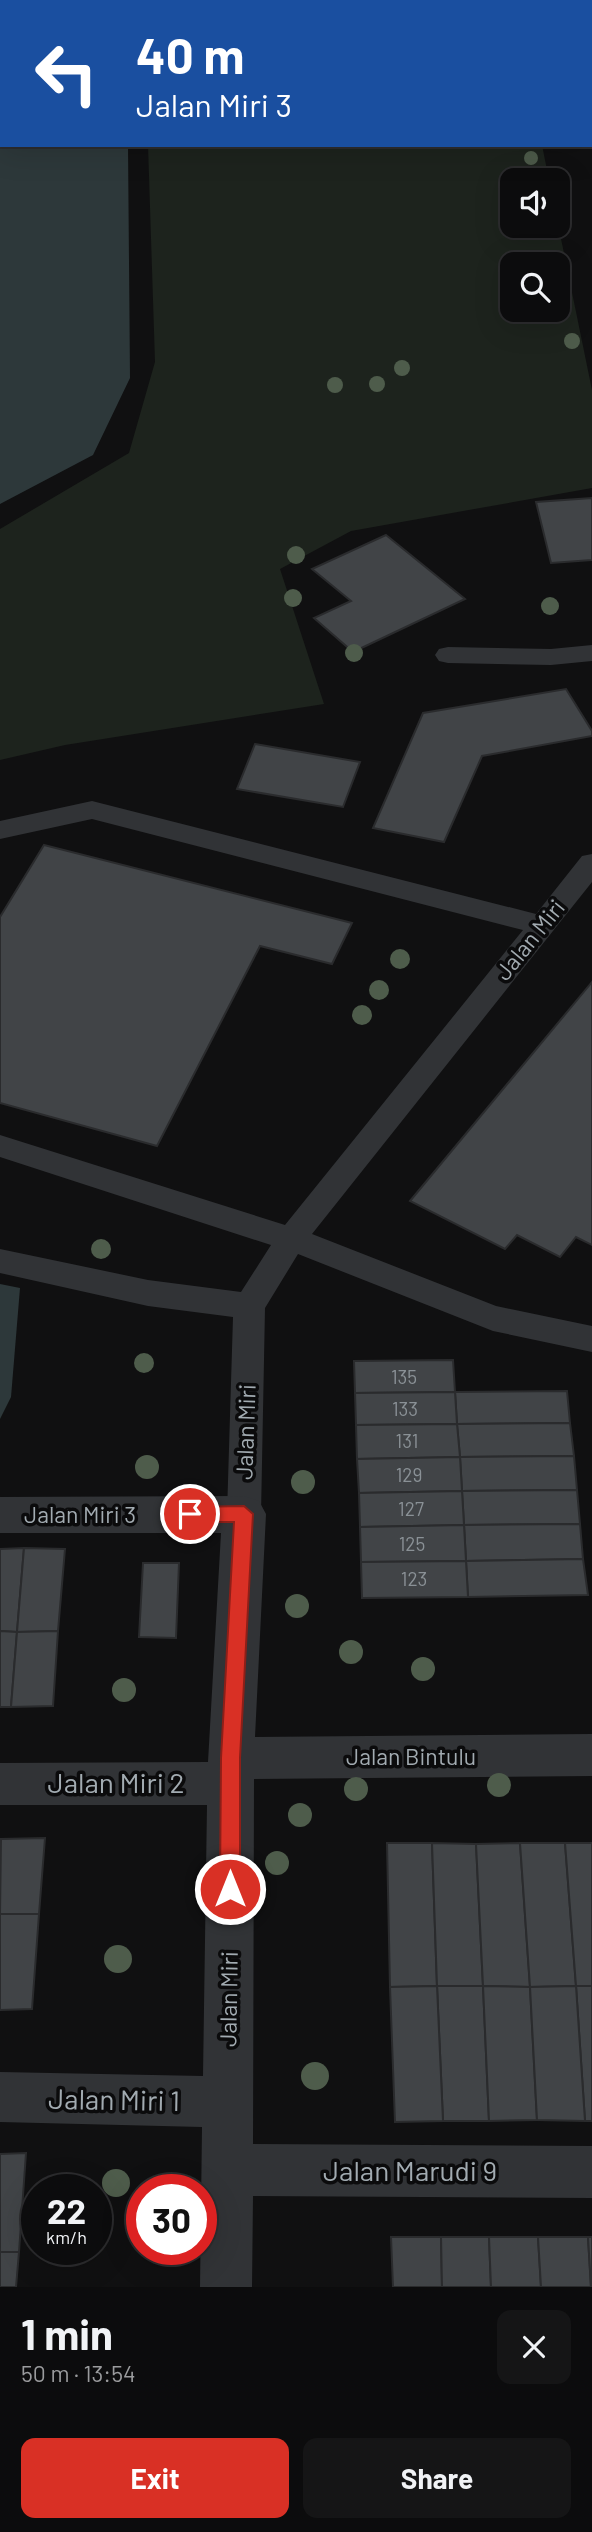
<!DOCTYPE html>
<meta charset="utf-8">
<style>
body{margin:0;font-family:Barlow,sans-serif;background:#151516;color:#f1f3f6;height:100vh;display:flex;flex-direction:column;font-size:26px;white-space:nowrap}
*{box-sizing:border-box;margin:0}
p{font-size:23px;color:#9a9b9d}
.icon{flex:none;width:38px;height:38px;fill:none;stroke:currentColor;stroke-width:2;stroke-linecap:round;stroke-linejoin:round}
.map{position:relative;height:2287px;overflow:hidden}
.drawer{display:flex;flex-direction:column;background:#0c0c0d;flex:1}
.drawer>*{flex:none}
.banner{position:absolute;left:0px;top:0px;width:593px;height:147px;box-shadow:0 7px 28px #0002,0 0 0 2px #2c2c2e;background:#1a4fa0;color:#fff;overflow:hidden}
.controls{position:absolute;left:500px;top:168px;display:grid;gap:14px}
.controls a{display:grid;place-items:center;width:70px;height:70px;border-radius:14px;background:#0c0c0d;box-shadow:0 7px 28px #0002,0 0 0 2px #2c2c2e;font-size:35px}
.speed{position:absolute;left:21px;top:2174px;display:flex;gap:14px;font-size:35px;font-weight:700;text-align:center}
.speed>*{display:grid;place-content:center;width:91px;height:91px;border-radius:50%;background:#0c0c0d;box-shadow:0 7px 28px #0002,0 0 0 2px #2c2c2e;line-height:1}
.speed small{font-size:18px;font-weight:400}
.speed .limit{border:10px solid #d22;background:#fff;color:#111}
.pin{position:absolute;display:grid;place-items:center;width:60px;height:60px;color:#fff;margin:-30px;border:4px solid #fff;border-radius:50%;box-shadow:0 2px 7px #0007}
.me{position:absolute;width:77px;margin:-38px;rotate:0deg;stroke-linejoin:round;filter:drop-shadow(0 0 5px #0008)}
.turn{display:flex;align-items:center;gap:24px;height:147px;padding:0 21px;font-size:32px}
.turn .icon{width:91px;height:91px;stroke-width:2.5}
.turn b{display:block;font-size:49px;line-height:60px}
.round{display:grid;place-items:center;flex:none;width:74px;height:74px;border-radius:14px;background:#151516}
.head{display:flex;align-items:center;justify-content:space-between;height:119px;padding:0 21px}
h1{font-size:42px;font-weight:700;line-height:52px}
.button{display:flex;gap:14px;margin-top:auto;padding:14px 21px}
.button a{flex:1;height:80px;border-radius:14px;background:#d93025;color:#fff;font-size:28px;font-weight:700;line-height:80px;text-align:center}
.button a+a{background:#151516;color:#f1f3f6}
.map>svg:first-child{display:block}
.green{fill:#1d231d;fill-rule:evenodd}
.water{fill:#2d383a}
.building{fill:#414447;stroke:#2a2b2d;stroke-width:2}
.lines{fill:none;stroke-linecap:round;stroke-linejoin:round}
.lane{fill:#313336;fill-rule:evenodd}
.street{fill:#313336;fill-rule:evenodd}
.tree{fill:#4e5c4b}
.route{fill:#d93025;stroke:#8d1f18;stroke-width:2}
.labels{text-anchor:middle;stroke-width:7;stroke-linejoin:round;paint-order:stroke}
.number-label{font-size:19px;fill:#8a9196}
.street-label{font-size:23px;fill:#a2abb1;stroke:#0b0b0c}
.near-street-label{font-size:28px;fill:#a2abb1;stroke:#0b0b0c}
</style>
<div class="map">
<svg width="592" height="2287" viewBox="0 0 592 2287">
<rect width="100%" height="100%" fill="#101011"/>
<g class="green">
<rect x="144" y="0" width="369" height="2"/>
<path d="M148,145H542L549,180H513V226L558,224L592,390V488L351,531L280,569L324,704L65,745L0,760V529L129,453L155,362ZM513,264H558V310H513Z"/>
</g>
<g class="water">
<polygon points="0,0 127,0 2,2 2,145 128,145 130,378 93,455 0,504"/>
<polygon points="0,1284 20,1288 11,1397 0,1419"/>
</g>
<g class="building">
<polygon points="592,498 592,560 551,563 536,502"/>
<polygon points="386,535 465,599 353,652 314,618 351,601 312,569"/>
<polygon points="566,689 592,731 592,736 482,756 444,842 373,828 423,713"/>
<polygon points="255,744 360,762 343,807 237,789"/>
<polygon points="44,845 352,923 332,964 260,946 157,1146 0,1103 0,917"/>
<polygon points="592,982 592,1245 576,1237 560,1257 517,1235 505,1249 410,1201"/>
<polygon points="453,1360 455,1392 355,1393 354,1361"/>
<polygon points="567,1391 570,1423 457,1424 455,1392"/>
<polygon points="455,1392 457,1424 356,1425 355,1393"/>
<polygon points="570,1423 574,1456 460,1457 457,1424"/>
<polygon points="457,1424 460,1457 357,1459 356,1425"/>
<polygon points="574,1456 577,1490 462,1491 460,1457"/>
<polygon points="460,1457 462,1491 359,1493 357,1459"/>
<polygon points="577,1490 580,1524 464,1525 462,1491"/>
<polygon points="462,1491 464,1525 360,1527 359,1493"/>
<polygon points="580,1524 583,1559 466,1561 464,1525"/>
<polygon points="464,1525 466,1561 361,1562 360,1527"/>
<polygon points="24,1548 17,1632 0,1631 0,1549"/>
<polygon points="24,1548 65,1549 58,1631 17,1632"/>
<polygon points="583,1559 588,1595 468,1597 466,1561"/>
<polygon points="466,1561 468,1597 362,1598 361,1562"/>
<polygon points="143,1563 179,1563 176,1638 139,1637"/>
<polygon points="0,1631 17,1632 11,1707 0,1707"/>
<polygon points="58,1631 53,1706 11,1707 17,1632"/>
<polygon points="45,1838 39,1914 0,1914 1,1839"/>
<polygon points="387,1843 432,1843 437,1986 390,1987"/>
<polygon points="432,1843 476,1844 483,1986 437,1986"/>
<polygon points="520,1843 530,1987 483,1986 476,1844"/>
<polygon points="520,1843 565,1843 576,1986 530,1987"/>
<polygon points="565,1843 592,1843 592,1986 576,1986"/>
<polygon points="0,1914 39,1914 32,2009 0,2010"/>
<polygon points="437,1986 483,1986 489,2121 443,2121"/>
<polygon points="437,1986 443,2121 395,2122 390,1987"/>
<polygon points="483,1986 530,1987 537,2120 489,2121"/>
<polygon points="576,1986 592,1986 592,2121 585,2121"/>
<polygon points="576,1986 585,2121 537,2120 530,1987"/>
<polygon points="26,2153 19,2252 0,2252 0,2154"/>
<polygon points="391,2237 441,2237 442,2287 393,2287"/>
<polygon points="441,2237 489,2237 491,2287 442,2287"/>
<polygon points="489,2237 538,2237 541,2287 491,2287"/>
<polygon points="538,2237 588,2237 591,2287 541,2287"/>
<polygon points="588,2237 592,2237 592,2287 591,2287"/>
<polygon points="0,2252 19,2252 16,2287 0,2287"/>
</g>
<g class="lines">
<g class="lane">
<rect x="570" y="0" width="18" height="2"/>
<polygon points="592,645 592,661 551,665 448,663 439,661 435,655 439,649 448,647 551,649"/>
<polygon points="92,801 536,914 582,856 592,854 592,882 312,1234 496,1306 592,1326 592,1352 493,1331 298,1254 265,1308 261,1514 256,1524 244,1528 232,1524 227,1514 233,1317 148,1306 0,1273 0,1249 148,1280 241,1292 271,1245 0,1157 0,1135 285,1225 523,930 92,819 0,839 0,821"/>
</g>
<polygon class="street" points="244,1496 259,1501 266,1514 255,1737 592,1734 592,1776 254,1779 253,2144 592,2146 592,2198 253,2196 252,2287 200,2287 202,2127 0,2122 0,2072 203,2076 207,1805 0,1805 0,1763 208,1762 221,1533 0,1533 0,1497"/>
</g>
<g class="tree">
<circle cx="531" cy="158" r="7"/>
<circle cx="572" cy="341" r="8"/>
<circle cx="402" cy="368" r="8"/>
<circle cx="377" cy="384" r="8"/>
<circle cx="335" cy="385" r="8"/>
<circle cx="296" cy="555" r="9"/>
<circle cx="293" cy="598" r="9"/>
<circle cx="550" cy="606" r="9"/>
<circle cx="354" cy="653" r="9"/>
<circle cx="400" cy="959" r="10"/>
<circle cx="379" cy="990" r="10"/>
<circle cx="362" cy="1015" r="10"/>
<circle cx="101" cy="1249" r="10"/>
<circle cx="144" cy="1363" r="10"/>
<circle cx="147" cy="1467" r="12"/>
<circle cx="303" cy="1482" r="12"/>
<circle cx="297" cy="1606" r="12"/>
<circle cx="351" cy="1652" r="12"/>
<circle cx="423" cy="1669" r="12"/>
<circle cx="124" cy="1690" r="12"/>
<circle cx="499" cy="1785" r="12"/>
<circle cx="356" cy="1789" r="12"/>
<circle cx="300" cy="1815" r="12"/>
<circle cx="277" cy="1863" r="12"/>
<circle cx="118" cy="1959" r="14"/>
<circle cx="315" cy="2076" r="14"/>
<circle cx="116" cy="2183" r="14"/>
</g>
<polygon class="route" points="244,1506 253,1514 240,1758 240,1889 237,1896 230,1899 223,1896 220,1889 221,1758 234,1522 190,1522 181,1514 190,1507"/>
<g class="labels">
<g class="number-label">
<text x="404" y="1384">135</text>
<text x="405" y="1416">133</text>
<text x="407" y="1448">131</text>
<text x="409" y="1482">129</text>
<text x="411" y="1516">127</text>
<text x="412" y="1551">125</text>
<text x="414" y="1586">123</text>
</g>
<g class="street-label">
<text transform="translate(530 940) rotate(-51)" y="8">Jalan Miri</text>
<text transform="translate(246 1432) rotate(-88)" y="8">Jalan Miri</text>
<text x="80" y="1523">Jalan Miri 3</text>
<text x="411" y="1765">Jalan Bintulu</text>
<text transform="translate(229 1999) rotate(-89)" y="8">Jalan Miri</text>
</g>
<g class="near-street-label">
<text x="116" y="1793">Jalan Miri 2</text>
<text transform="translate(114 2100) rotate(1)" y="10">Jalan Miri 1</text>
<text x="410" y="2181">Jalan Marudi 9</text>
</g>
</g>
</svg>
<div class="controls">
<a><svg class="icon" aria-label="sound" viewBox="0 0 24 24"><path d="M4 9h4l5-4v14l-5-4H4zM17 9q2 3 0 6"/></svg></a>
<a><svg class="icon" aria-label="search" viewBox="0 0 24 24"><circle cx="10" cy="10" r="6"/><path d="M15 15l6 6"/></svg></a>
</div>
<div class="speed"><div>22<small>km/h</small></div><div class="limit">30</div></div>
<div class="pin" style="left:190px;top:1514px;background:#d93025"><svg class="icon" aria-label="arrive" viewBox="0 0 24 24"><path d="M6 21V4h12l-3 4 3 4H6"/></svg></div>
<svg class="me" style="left:230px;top:1889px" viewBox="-20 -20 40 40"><circle r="17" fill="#d93025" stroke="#fff" stroke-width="3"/><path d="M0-11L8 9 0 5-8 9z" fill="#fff"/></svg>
<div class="banner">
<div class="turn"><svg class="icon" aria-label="left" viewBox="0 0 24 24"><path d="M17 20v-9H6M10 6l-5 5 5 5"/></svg><div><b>40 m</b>Jalan Miri 3</div></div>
</div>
</div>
<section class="drawer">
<div class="head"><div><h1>1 min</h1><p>50 m · 13:54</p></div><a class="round"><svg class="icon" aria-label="close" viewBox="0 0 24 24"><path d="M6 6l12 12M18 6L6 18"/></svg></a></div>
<div class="button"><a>Exit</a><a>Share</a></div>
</section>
